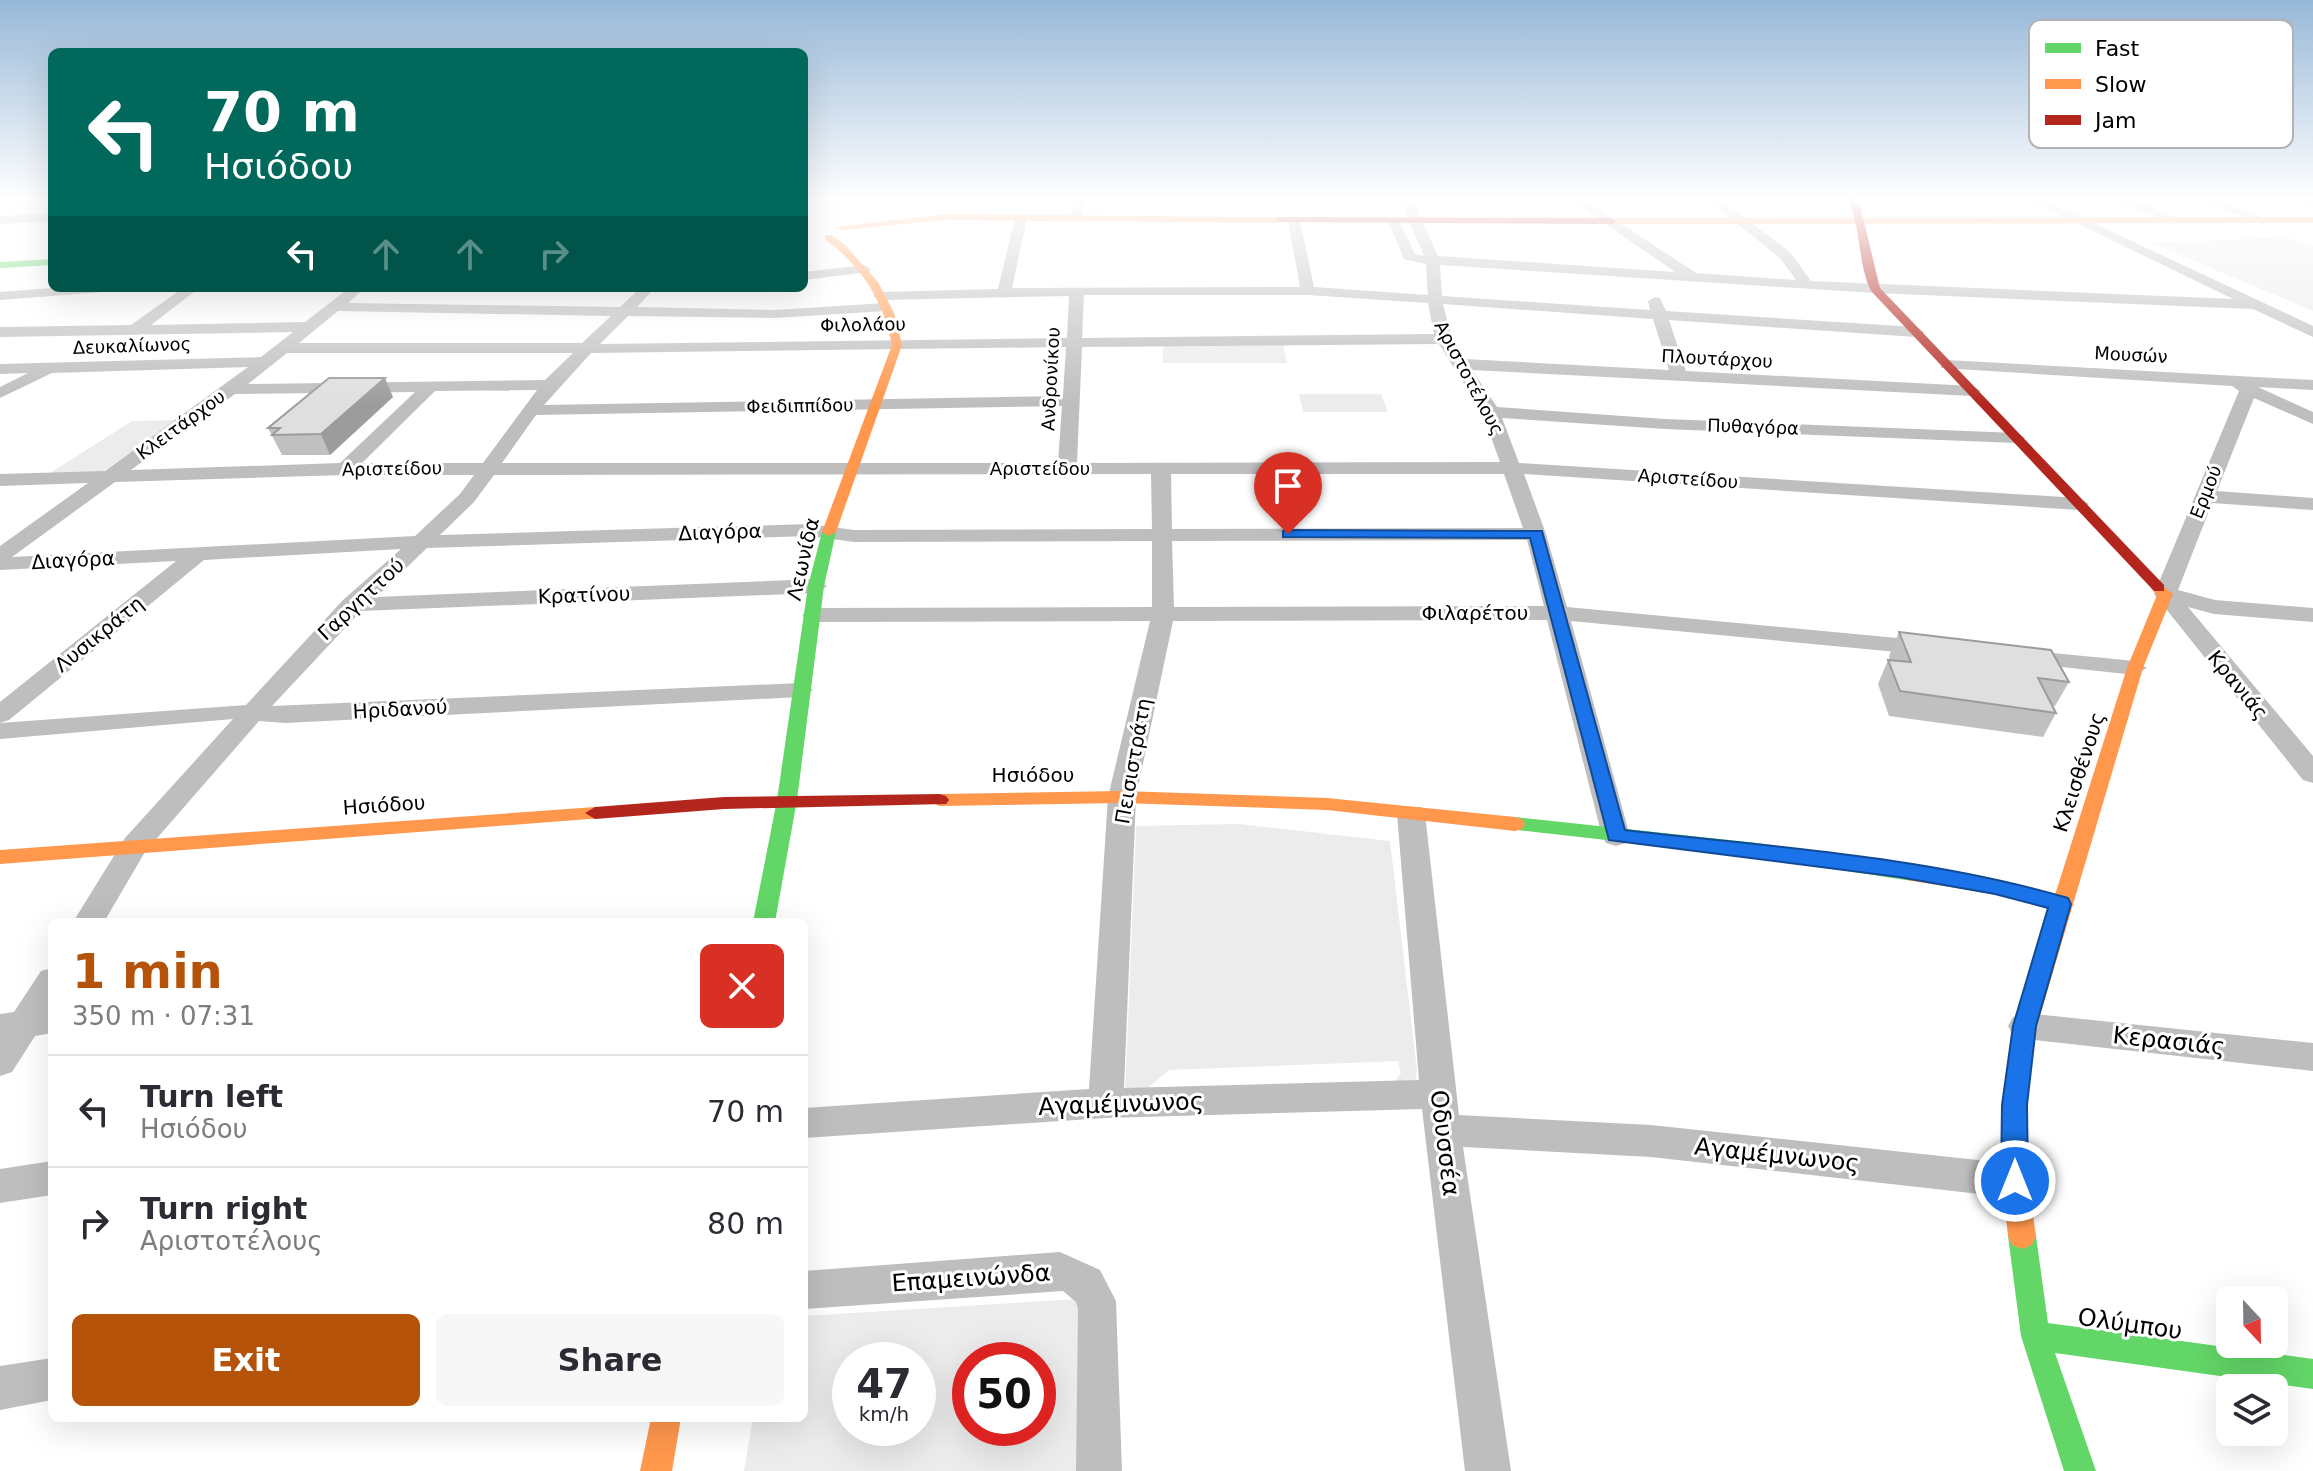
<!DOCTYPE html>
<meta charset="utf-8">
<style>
body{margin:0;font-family:"DejaVu Sans",sans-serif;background:#f7f7f7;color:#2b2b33;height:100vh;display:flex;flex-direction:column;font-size:30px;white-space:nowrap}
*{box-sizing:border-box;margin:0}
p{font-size:26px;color:#7c7c81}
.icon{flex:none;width:44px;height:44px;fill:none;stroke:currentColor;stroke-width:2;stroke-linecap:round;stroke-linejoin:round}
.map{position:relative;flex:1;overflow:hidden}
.panel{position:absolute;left:48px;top:918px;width:760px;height:504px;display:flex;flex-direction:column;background:#fff;border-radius:12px;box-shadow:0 8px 32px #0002}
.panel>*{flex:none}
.guide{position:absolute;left:48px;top:48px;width:760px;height:244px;border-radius:12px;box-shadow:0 8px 32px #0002;background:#00695c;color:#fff;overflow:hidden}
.needle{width:52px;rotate:158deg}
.fabs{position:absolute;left:2216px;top:1286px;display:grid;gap:16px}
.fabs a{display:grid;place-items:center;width:72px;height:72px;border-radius:12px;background:#fff;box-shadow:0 8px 32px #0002;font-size:40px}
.speed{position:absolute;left:832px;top:1342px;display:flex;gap:16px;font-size:40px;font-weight:700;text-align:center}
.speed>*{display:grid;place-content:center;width:104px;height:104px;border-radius:50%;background:#fff;box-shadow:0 8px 32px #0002;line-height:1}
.speed small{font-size:20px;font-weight:400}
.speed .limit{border:12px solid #d22;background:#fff;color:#111}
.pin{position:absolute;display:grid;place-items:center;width:68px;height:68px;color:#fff;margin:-82px -34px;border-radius:50% 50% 50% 0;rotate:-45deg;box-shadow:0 0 8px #0007}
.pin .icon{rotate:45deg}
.me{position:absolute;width:88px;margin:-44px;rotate:0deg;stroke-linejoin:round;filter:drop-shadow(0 0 6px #0008)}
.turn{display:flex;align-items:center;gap:28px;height:168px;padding:0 24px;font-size:36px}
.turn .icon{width:104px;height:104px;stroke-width:2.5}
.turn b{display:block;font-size:56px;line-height:68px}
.lanes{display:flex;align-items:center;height:76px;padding:0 24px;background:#0003;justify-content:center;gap:40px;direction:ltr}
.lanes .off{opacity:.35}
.round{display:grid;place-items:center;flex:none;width:84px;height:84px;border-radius:12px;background:#f7f7f7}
.overview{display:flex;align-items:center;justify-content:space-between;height:136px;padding:0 24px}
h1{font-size:48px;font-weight:800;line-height:60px;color:#b45309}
.cta{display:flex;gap:16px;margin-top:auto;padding:16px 24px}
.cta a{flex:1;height:92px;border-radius:12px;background:#b45309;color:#fff;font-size:32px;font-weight:800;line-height:92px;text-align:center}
.cta a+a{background:#f7f7f7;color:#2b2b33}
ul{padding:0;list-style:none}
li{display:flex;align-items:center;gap:24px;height:112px;padding:0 24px;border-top:2px solid #e1e1e2}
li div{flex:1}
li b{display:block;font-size:30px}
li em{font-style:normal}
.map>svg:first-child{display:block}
.green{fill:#ececec;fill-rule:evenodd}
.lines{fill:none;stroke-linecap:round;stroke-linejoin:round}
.street{fill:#bebebe;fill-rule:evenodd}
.fast{fill:#63d668;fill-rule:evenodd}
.slow{fill:#ff974d;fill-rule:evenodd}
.jam{fill:#b3261e;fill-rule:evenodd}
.wall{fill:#c0c0c0}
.shaded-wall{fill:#9c9c9c}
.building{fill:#dfdfdf;stroke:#9c9c9c;stroke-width:2}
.route{fill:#1a73e8;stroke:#114b97;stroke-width:2}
.labels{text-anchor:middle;stroke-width:6;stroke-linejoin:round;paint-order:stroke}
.far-street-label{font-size:18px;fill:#000;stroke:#fff}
.street-label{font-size:20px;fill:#000;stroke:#fff}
.near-street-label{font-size:24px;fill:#000;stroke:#fff}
.key{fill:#fff;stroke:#b2b2b2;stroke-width:2}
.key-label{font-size:22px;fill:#000}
</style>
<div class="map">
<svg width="2313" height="1471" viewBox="0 0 2313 1471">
<rect width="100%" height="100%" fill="#fff"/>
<g class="green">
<polygon points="2287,237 2313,247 2313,311 2152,243"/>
<polygon points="1163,342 1283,342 1287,363 1163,363"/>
<polygon points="1299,394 1381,394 1388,412 1303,412"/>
<polygon points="177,420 102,472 50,473 132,421"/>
<polygon points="1238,824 1390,841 1417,1070 1415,1082 1393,1084 1401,1073 1398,1061 1169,1070 1137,1097 1125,1096 1136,826"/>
<path d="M1078,1299V1471H744L753,1418H804V1316ZM850,1360H918V1428H850ZM970,1360H1038V1428H970Z"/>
</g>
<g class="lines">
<g class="street">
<polygon points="1072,199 1084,199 1082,222 1072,219"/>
<path d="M1400,199H1412L1438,256L1675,272L1570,199H1583L1696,273L1796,280L1780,258L1706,199H1719L1790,252L1811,281L2233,299L2027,199H2042L2313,326V337L2253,309L1875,293L1440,265L1442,296L1650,310L1648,301L1655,297L1660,298L1666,311L1916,327L1924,332L1916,337L1669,320L1686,371L1972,386L1981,391L1972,396L1472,370L1497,407L1665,419L2016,433L2025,438L2016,443L1665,429L1502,418L1519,463L2079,498L2089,504L2079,510L1524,474L1546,534L1567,607L1929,641L1941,648L1929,655L1571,621L1630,836L1626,843L1616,846L1606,843L1602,836L1547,620L1173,621L1136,797L1124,1088L1419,1080L1397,814L1401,807H1421L1425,814L1459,1115L1651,1125L2015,1164L2028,1169L2034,1181L2028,1193L2015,1198L1651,1157L1463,1147L1511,1471H1465L1422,1109L1106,1118L804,1138V1108L1089,1089L1108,797L1150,621L813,622L802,615L813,608L1152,607V541L854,542L809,536L427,548L376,597L816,579L827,586L816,593L361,611L272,706L801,683L813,690L801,697L285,723L259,721L145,852L104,922H73L125,838L233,719L0,739V723L246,705L343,600L401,549L204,560L9,720L0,723V702L176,561L0,570V546L88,483L0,486V474L105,471L248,367L52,373L0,398V387L28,373L0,374V364L261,357L293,332L0,337V327L131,325L183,288H199L151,325L305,322L349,288H365L348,303L620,307L640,288H655L637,307L775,310L885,303L892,307L885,311L775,318L628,316L600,344L1067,338L1069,296L880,300L873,296L880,292L998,289L1015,218L1021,214L1027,218L1012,288L1300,287L1288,221L1294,217L1300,221L1314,287L1428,295L1426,264L1404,259L1388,221L1398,218L1415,254L1424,256ZM1084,295H1308L1428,303L1434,334L1082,338ZM1443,304L1653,319L1669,370L1465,359L1452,339ZM338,311L611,316L582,343H299ZM1439,344L1482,412L1500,462L1077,463L1082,347ZM1066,347L1063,396L544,405L591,353ZM287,353H573L545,380L248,384ZM537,390L483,463H362L435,391ZM415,392L340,463L131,470L235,394ZM1062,406L1058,463H502L536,415ZM1151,474L1152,529L854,530L809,524L440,535L474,502L494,475ZM1171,474H1504L1523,528L1172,529ZM345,475H474L460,494L415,536L12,557L115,482ZM1527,540L1544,606L1174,607L1172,541Z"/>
<polygon points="2114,199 2130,199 2185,221 2175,224"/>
<polygon points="2198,199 2214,199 2273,221 2263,224"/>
<polygon points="2300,199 2313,199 2313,205 2302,202"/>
<polygon points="52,213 52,221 0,224 0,216"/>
<polygon points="864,265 871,269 869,272 804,280 804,272"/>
<polygon points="52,288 110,288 103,292 0,300 0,292"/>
<polygon points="1947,360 2313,380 2313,390 2258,387 2313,412 2313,424 2254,398 2217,491 2313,498 2313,510 2212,503 2178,590 2215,600 2313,608 2313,622 2214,614 2188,607 2313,756 2313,783 2303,780 2154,594 2239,391 2232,386 1941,368 1941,362"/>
<polygon points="2023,650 2135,661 2147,668 2135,675 2015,662 2011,657"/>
<polygon points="52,968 52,1033 35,1036 12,1072 0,1076 0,1014 14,1012 41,971"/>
<polygon points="2025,1013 2313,1043 2313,1071 2025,1039 2013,1035 2008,1026 2013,1017"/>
<polygon points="52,1161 52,1195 0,1203 0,1169"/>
<polygon points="1060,1252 1100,1270 1116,1301 1122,1471 1076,1471 1078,1309 1076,1302 1063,1291 804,1309 804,1271"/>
<polygon points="52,1358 52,1400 0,1410 0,1366"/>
</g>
<g class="fast">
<polygon points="52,259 52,265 0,268 0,262"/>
<polygon points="829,528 836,532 824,586 797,800 775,922 753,922 777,800 808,586 822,532"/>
<polygon points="1515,817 1757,843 1912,867 1919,869 1922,874 1919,879 1912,881 1757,857 1508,829 1505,824 1508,819"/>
<polygon points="2022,1223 2032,1227 2036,1236 2048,1323 2313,1359 2313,1389 2055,1353 2096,1471 2064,1471 2021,1336 2008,1236 2012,1227"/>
</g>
<g class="slow">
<polygon points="945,214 1277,217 1281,220 1277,223 945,220 841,230 837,227"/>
<polygon points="2313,217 2313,223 1612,224 1608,221 1612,218"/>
<path d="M825,235H831L845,245L878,282L894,313L902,345L836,532L829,536L822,532L892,345C883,300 862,267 825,239Z"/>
<polygon points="2159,583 2173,594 2143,668 2037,1026 2026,1105 2028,1181 2036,1236 2032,1245 2022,1249 2012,1245 2008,1236 2002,1181 2002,1105 2013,1026 2050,909 1995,894 1912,881 1905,879 1902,874 1905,869 1912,867 1995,880 2055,895 2127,668 2157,595 2151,588"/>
<polygon points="1122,791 1327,798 1515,817 1522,819 1525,824 1522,829 1515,831 1327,810 1122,803 939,806 929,800 939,794"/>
<polygon points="595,807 605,813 602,818 0,864 0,850"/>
<polygon points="651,1418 681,1418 672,1471 640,1471"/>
</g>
<g class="jam">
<path d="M1847,199H1855L1861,209L1880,288L2164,585V591H2154L1871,291C1857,262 1862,228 1847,199Z"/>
<polygon points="1277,217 1612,218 1616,221 1612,224 1274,222"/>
<polygon points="939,794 946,796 949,800 946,804 724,809 595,819 585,813 595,807 724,797"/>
</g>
</g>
<g class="wall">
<polygon points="393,397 330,455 282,455 268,428"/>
<polygon points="1899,632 2069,682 2055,706 2053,706 2056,713 2043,737 1889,716 1878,684 1888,660 1890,660 1889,656"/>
</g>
<polygon class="shaded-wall" points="385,378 393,397 330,455 321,434"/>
<g class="building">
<polygon points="329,378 385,378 321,434 272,435 280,428 268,428"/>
<polygon points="1899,632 2051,650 2069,682 2038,678 2056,713 1900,691 1888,660 1911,662"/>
</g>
<linearGradient id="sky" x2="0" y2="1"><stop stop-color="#97b8d8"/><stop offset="0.49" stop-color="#fff"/><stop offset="1" stop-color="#fff" stop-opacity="0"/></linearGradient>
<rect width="2313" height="405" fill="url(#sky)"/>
<path class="route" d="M1288,530L1542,531L1625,830C1772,847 1925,856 2068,898L2071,904L2036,1026L2027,1105L2028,1181L2024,1189L2015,1193L2005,1189L2001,1181L2002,1105L2013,1026L2048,908L1995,894L1899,877L1609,840L1530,538L1283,537V531Z"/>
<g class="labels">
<g class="far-street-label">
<text transform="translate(863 325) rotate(-1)" y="6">Φιλολάου</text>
<text transform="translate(132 346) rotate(-2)" y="6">Δευκαλίωνος</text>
<text transform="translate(2131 355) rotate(3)" y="6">Μουσών</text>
<text transform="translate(1717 359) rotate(3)" y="6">Πλουτάρχου</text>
<text transform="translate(1469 378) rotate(62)" y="6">Αριστοτέλους</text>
<text transform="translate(1051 379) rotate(-87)" y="6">Ανδρονίκου</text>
<text transform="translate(800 406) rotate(-1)" y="6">Φειδιππίδου</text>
<text transform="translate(181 425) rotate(-36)" y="6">Κλειτάρχου</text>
<text transform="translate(1753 427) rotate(2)" y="6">Πυθαγόρα</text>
<text transform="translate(392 469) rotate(-1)" y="6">Αριστείδου</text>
<text x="1040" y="475">Αριστείδου</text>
<text transform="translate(1688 479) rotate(4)" y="6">Αριστείδου</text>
<text transform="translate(2206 492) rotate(-68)" y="6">Ερμού</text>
</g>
<g class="street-label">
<text transform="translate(720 532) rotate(-2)" y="7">Διαγόρα</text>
<text transform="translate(803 559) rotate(-77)" y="7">Λεωνίδα</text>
<text transform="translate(73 560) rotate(-3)" y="7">Διαγόρα</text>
<text transform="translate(584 595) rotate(-2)" y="7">Κρατίνου</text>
<text transform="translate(361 599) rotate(-43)" y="7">Γαργηττού</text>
<text x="1475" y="620">Φιλαρέτου</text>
<text transform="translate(99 634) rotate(-39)" y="7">Λυσικράτη</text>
<text transform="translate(2238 685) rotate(51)" y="7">Κρανιάς</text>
<text transform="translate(400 709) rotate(-3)" y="7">Ηριδανού</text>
<text transform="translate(1133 761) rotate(-80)" y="7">Πεισιστράτη</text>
<text transform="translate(2079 772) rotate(-72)" y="7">Κλεισθένους</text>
<text x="1033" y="782">Ησιόδου</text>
<text transform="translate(384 805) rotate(-4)" y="7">Ησιόδου</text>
</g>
<g class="near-street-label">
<text transform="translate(2169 1041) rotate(6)" y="8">Κερασιάς</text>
<text transform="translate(1121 1104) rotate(-2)" y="8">Αγαμέμνωνος</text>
<text transform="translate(1445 1143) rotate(83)" y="8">Οδυσσέα</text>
<text transform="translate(1777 1155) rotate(6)" y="8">Αγαμέμνωνος</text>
<text transform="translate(971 1278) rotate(-4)" y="8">Επαμεινώνδα</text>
<text transform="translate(2130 1324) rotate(8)" y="8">Ολύμπου</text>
</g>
</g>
<rect x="2029" y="20" width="264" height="128" rx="12" class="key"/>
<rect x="2045" y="43" width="36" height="10" fill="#63d668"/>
<rect x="2045" y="79" width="36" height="10" fill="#ff974d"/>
<rect x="2045" y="115" width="36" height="10" fill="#b3261e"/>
<g class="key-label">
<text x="2095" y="56">Fast</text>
<text x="2095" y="92">Slow</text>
<text x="2095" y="128">Jam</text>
</g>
</svg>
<div class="fabs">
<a><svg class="needle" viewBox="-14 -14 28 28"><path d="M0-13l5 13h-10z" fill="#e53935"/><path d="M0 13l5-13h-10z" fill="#7c7c81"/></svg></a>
<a><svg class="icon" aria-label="layers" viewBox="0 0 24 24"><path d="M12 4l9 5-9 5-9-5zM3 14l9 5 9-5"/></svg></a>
</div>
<div class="speed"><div>47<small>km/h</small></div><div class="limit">50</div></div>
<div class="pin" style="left:1288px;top:534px;background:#d93025"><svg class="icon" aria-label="arrive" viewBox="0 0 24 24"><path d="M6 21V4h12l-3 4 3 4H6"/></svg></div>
<svg class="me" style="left:2015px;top:1181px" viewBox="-20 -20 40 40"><circle r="17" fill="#1a73e8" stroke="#fff" stroke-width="3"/><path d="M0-11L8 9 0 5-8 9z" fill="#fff"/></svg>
<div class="guide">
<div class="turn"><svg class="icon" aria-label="left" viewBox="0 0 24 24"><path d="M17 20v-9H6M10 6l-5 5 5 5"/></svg><div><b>70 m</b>Ησιόδου</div></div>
<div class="lanes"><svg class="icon" aria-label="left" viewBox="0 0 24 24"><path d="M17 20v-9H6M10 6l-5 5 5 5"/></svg><svg class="icon off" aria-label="ahead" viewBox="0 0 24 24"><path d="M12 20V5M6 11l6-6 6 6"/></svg><svg class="icon off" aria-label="ahead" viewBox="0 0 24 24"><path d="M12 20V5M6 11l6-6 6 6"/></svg><svg class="icon off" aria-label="right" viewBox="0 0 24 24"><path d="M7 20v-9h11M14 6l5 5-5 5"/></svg></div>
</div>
<section class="panel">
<div class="overview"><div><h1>1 min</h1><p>350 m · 07:31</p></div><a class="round" style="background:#d93025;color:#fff"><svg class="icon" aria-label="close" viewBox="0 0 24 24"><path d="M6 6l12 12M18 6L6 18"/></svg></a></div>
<ul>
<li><svg class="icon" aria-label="left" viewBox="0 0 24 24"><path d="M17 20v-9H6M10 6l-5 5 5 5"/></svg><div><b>Turn left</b><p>Ησιόδου</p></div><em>70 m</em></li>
<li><svg class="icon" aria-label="right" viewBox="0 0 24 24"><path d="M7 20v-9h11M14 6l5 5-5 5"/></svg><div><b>Turn right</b><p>Αριστοτέλους</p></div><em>80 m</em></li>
</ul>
<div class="cta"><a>Exit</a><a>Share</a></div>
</section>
</div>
